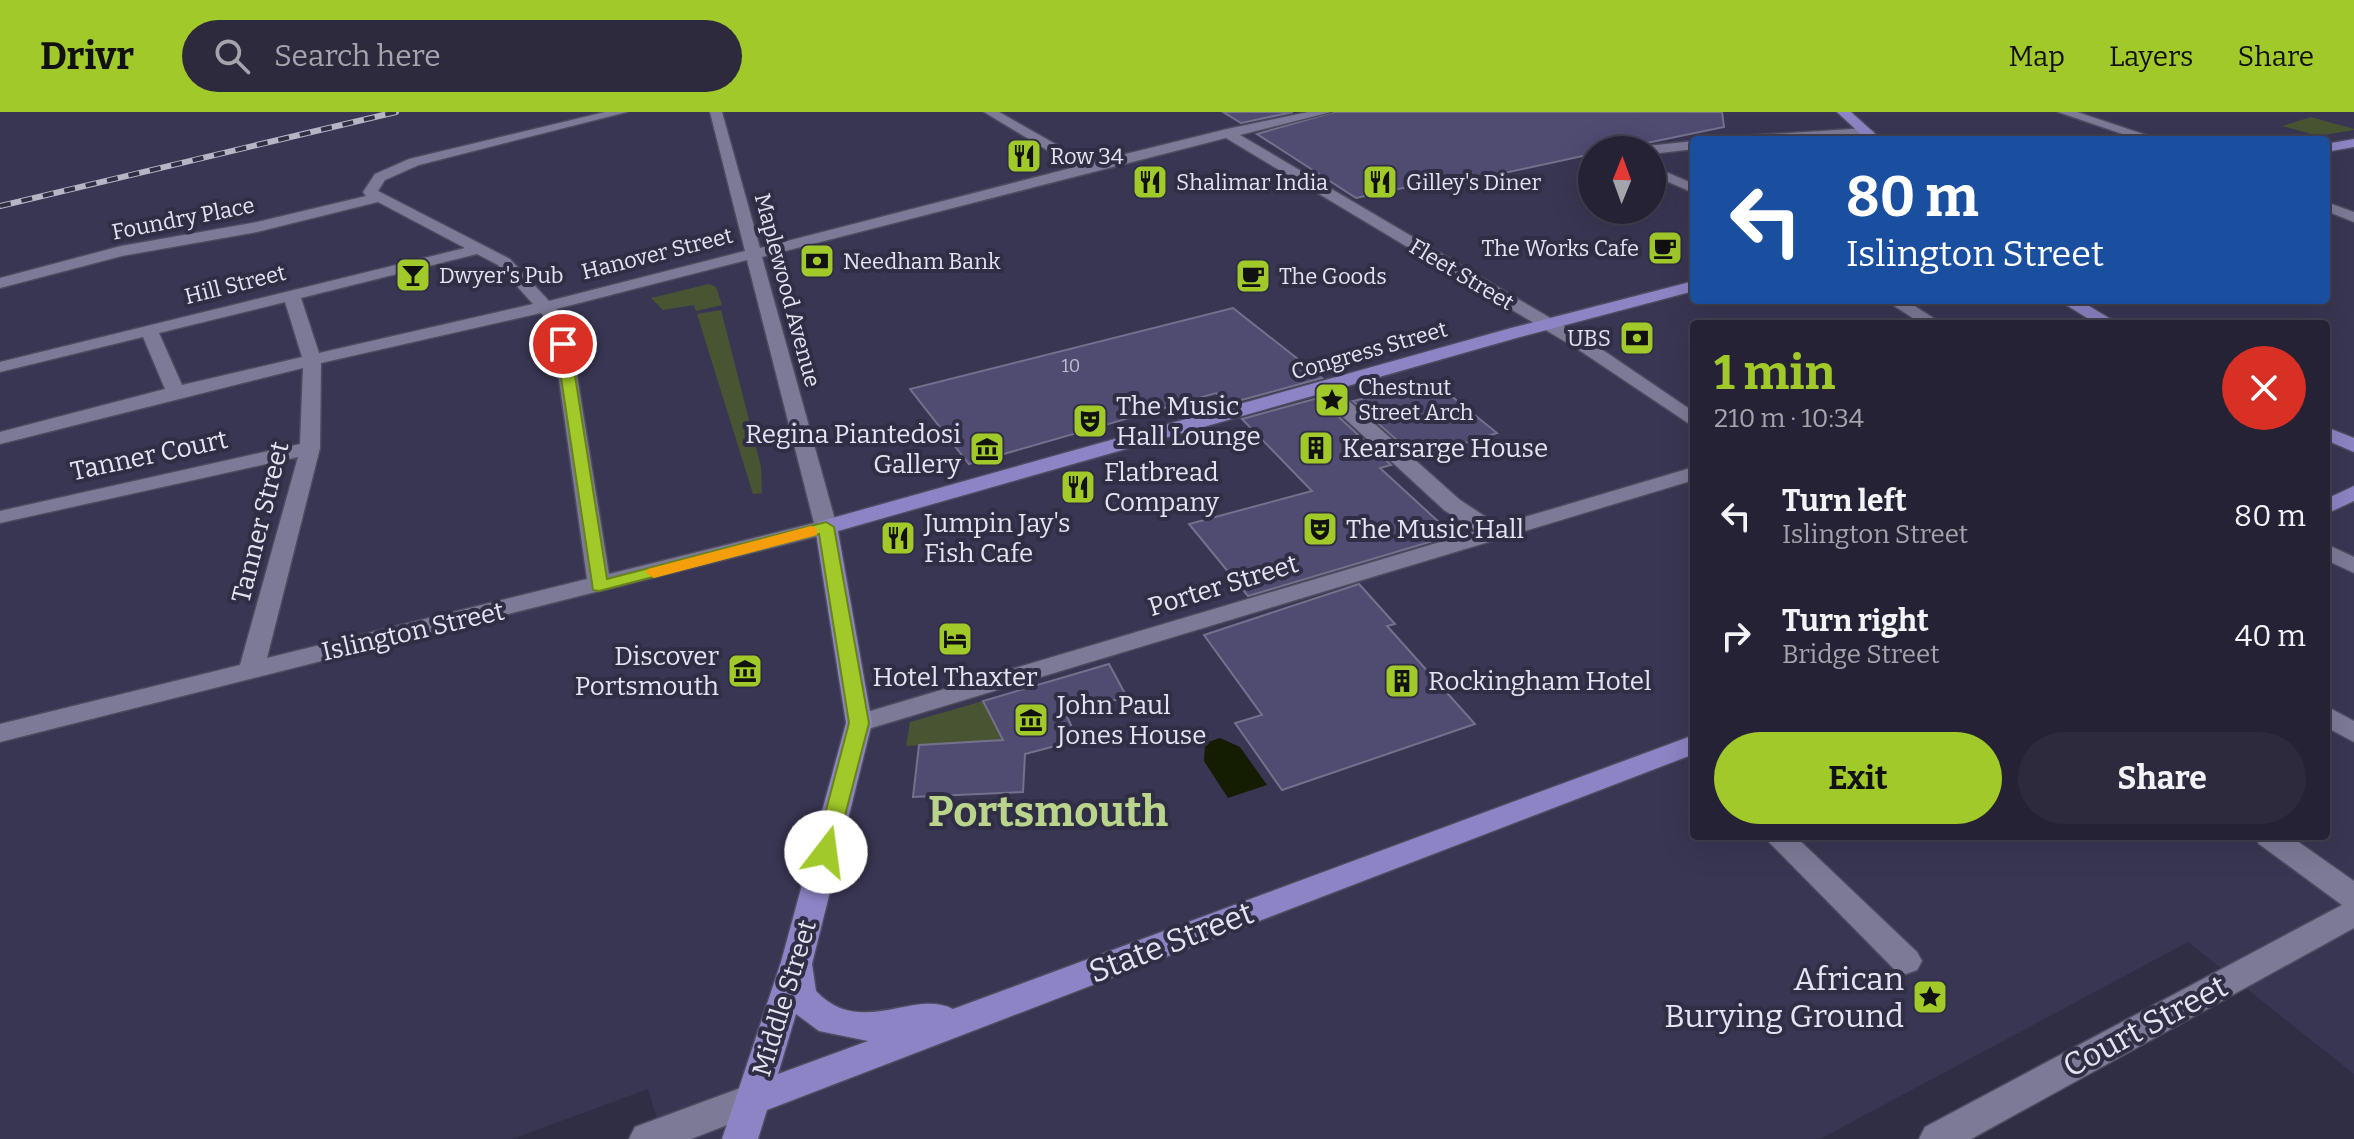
<!DOCTYPE html>
<meta charset="utf-8">
<style>
body{margin:0;font-family:Bitter,serif;background:#2c2a3c;color:#f1f3f6;height:100vh;display:flex;flex-direction:column;font-size:30px;white-space:nowrap}
*{box-sizing:border-box;margin:0}
p{font-size:26px;color:#a3a4ac}
.icon{flex:none;width:44px;height:44px;fill:none;stroke:currentColor;stroke-width:2;stroke-linecap:round;stroke-linejoin:round}
.map{position:relative;flex:1;overflow:hidden}
.details{position:absolute;left:1690px;top:208px;width:640px;height:520px;display:flex;flex-direction:column;background:#242234;border-radius:8px;box-shadow:0 8px 32px #0002,0 0 0 2px #413f4f}
.details>*{flex:none}
.guide{position:absolute;left:1690px;top:24px;width:640px;height:168px;border-radius:8px;box-shadow:0 8px 32px #0002,0 0 0 2px #413f4f;background:#1a4fa0;color:#fff;overflow:hidden}
.needle{width:52px;rotate:1deg}
.tools{position:absolute;left:1578px;top:24px;display:grid;gap:16px}
.tools a{display:grid;place-items:center;width:88px;height:88px;border-radius:50%;background:#242234;box-shadow:0 8px 32px #0002,0 0 0 2px #413f4f;font-size:40px}
.pin{position:absolute;display:grid;place-items:center;width:68px;height:68px;color:#fff;margin:-34px;border:4px solid #fff;border-radius:50%;box-shadow:0 2px 8px #0007}
.me{position:absolute;width:88px;margin:-44px;rotate:15deg;stroke-linejoin:round;filter:drop-shadow(0 0 6px #0008)}
.turn{display:flex;align-items:center;gap:28px;height:168px;padding:0 24px;font-size:36px}
.turn .icon{width:104px;height:104px;stroke-width:2.5}
.turn b{display:block;font-size:56px;line-height:68px}
.round{display:grid;place-items:center;flex:none;width:84px;height:84px;border-radius:42px;background:#2c2a3c}
.headline{display:flex;align-items:center;justify-content:space-between;height:136px;padding:0 24px}
h1{font-size:48px;font-weight:700;line-height:60px;color:#a1c92a}
.primary-button{display:flex;gap:16px;margin-top:auto;padding:16px 24px}
.primary-button a{flex:1;height:92px;border-radius:48px;background:#a1c92a;color:#111;font-size:32px;font-weight:700;line-height:92px;text-align:center}
.primary-button a+a{background:#2c2a3c;color:#f1f3f6}
ul{padding:0;list-style:none}
li{display:flex;align-items:center;gap:24px;height:120px;padding:0 24px}
li div{flex:1}
li b{display:block;font-size:30px}
li em{font-style:normal}
header{display:flex;align-items:center;gap:48px;box-sizing:border-box;height:112px;padding:0 40px;background:#a1c92a;color:#111}
header strong{font-size:38px}
nav{display:flex;gap:44px;margin-inline-start:auto;font-size:28px}
.search{width:560px;height:72px;background:#2c2a3c;display:flex;align-items:center;gap:20px;box-sizing:border-box;padding:0 28px;border-radius:44px;color:#a3a4ac;font-size:30px}
.map>svg:first-child{display:block}
.built{fill:#393653;fill-rule:evenodd}
.green{fill:#495433}
.water{fill:#141c01}
.building{fill:#4f4b71;stroke:#73718c;stroke-width:2}
.lines{fill:none;stroke-linecap:round;stroke-linejoin:round}
.minor-casing{stroke:#4d4b5f;stroke-width:3}
.major-casing{stroke:#4d4b5f;stroke-width:3}
.minor{fill:#7c7a96;fill-rule:evenodd}
.major{fill:#8c84c4;fill-rule:evenodd}
.rail-casing{stroke:#b5b5c6;stroke-width:6}
.rail{stroke:#302e45;stroke-width:4;stroke-dasharray:11;stroke-linecap:butt}
.route{fill:#a1c92a;stroke:#69831b;stroke-width:2}
.slow{fill:#f59e0b}
.labels{text-anchor:middle;stroke-width:8;stroke-linejoin:round;paint-order:stroke}
.far-number-label{font-size:18px;fill:#bebdd2}
.far-poi-label{font-size:22px;fill:#e3e3f2;stroke:#302e45;text-anchor:start}
.far-street-label{font-size:22px;fill:#e3e3f2;stroke:#302e45}
.poi-label{font-size:26px;fill:#e3e3f2;stroke:#302e45;text-anchor:start}
.street-label{font-size:26px;fill:#e3e3f2;stroke:#302e45}
.near-street-label{font-size:32px;fill:#e3e3f2;stroke:#302e45}
.near-poi-label{font-size:32px;fill:#e3e3f2;stroke:#302e45;text-anchor:end}
.town-label{font-size:42px;font-weight:bold;fill:#bbd48b;stroke:#302e45}
</style>
<header>
<strong>Drivr</strong>
<div class="search"><svg class="icon" aria-label="search" viewBox="0 0 24 24"><circle cx="10" cy="10" r="6"/><path d="M15 15l6 6"/></svg>Search here</div>
<nav><a>Map</a><a>Layers</a><a>Share</a></nav>
</header>
<div class="map">
<svg width="2354" height="1027" viewBox="0 0 2354 1027">
<rect width="100%" height="100%" fill="#302e45"/>
<path class="built" d="M0,0H2354V962L2188,830L1820,1027H663L648,977L512,1027H0ZM1694,28H2326V188H1694ZM1592,38H1652V98H1592ZM1694,212H2326V724H1694Z"/>
<g class="green">
<polygon points="2311,5 2354,17 2354,18 2318,24 2282,14"/>
<polygon points="709,172 716,175 722,193 696,199 694,193 663,198 651,186"/>
<polygon points="721,198 761,355 762,381 753,382 697,202"/>
<polygon points="983,589 1003,628 906,634 910,610"/>
</g>
<polygon class="water" points="1220,626 1240,635 1267,673 1228,686 1204,649 1205,631"/>
<g class="building">
<polygon points="1223,0 1293,0 1241,11"/>
<polygon points="1334,0 1722,0 1724,15 1613,38 1592,38 1592,42 1425,78 1417,73 1356,86 1257,22"/>
<polygon points="1233,196 1322,266 1227,292 1216,281 969,352 910,277"/>
<polygon points="1434,270 1497,321 1417,346 1353,289"/>
<polygon points="1318,286 1391,353 1380,356 1453,423 1248,484 1189,412 1312,379 1242,307"/>
<polygon points="1359,472 1395,512 1387,514 1475,612 1282,678 1235,611 1262,603 1204,523"/>
<polygon points="1109,552 1128,587 1061,592 1078,628 1025,642 1023,680 913,685 919,633 1003,628 983,589"/>
</g>
<g class="lines">
<defs>
<g id="minor">
<path d="M605,0H627L419,53L385,68L378,79L510,147L549,189L745,139L710,0H722L760,136L1075,55L984,0H999L1089,51L1227,17L1308,0H1331L1240,23L1591,230L1694,300V315L1579,238L1226,26L762,145L837,415L834,420L0,630V612L240,553L298,345L0,411V399L300,332L303,256L0,332V320L165,277L143,225L0,260V250L465,136L378,90L257,120L122,144L0,176V166L121,134L257,110L366,84L363,80L375,62L409,47ZM477,142L498,153L533,192L319,241L301,186ZM747,148L814,411L609,462L572,232L565,207L556,197ZM285,190L302,245L182,273L159,221ZM541,201L548,208L554,232L587,467L267,546L320,336L321,251Z"/>
<polygon points="2058,0 2077,0 2161,28 2140,28"/>
<polygon points="1867,16 1874,20 1872,23 1736,28 1743,24"/>
<polygon points="1694,29 1694,37 1652,42 1652,38 1640,38 1647,34"/>
<polygon points="1652,54 1694,72 1694,81 1652,63"/>
<polygon points="2326,90 2354,100 2354,110 2326,99"/>
<polygon points="1885,188 1905,188 1943,212 1922,212"/>
<polygon points="1323,270 1330,272 1460,388 1498,413 1694,355 1694,368 868,617 850,617 846,611 850,605 1477,419 1444,398 1316,280 1314,276"/>
<polygon points="2326,432 2354,445 2354,461 2326,448"/>
<polygon points="2326,594 2354,609 2354,630 2326,615"/>
<polygon points="1763,724 1795,724 1917,840 1922,849 1917,858 1906,862 1895,858"/>
<polygon points="2255,724 2290,724 2354,769 2354,816 1971,1027 1919,1027 1925,1015 2342,793 2259,732"/>
<polygon points="754,971 766,976 771,987 766,998 691,1027 629,1027 635,1015"/>
</g>
<g id="major">
<polygon points="1837,0 1851,0 1882,28 1867,28"/>
<polygon points="2354,27 2354,35 2326,40 2326,32"/>
<path d="M1694,169V179L1520,225L838,419L872,611L812,852L816,879C861,927 914,876 953,897L1694,623V642L767,998L758,1027H722L781,850L846,611L815,415L818,410L1511,216ZM796,902L819,919L868,929L778,962Z"/>
<polygon points="2058,188 2079,188 2119,212 2097,212"/>
<polygon points="2326,315 2354,326 2354,340 2326,328"/>
<polygon points="2354,374 2354,389 2326,402 2326,387"/>
</g>
</defs>
<use href="#minor" class="minor-casing"/>
<use href="#major" class="major-casing"/>
<use href="#minor" class="minor"/>
<use href="#major" class="major"/>
<defs>
<polyline id="rail" points="0,94 396,0"/>
</defs>
<use href="#rail" class="rail-casing"/>
<use href="#rail" class="rail"/>
</g>
<polygon class="route" points="563,228 570,232 607,467 826,410 834,415 869,611 834,746 826,749 815,740 849,611 819,422 599,479 593,478 556,232"/>
<polygon class="slow" points="811,414 817,416 817,423 654,466 645,460 648,457"/>
<defs>
<symbol id="restaurant-square" viewBox="-11 -11 22 22"><rect x="-9" y="-9" width="18" height="18" rx="4" fill="#a1c92a" stroke="#302e45"/><path d="M-5-6h1v4h1v-4h1v4h1v-4h1v5L-1.5 .5V6h-2V.5L-5-1ZM5-6V6H3V1.5H1.5Q1.5-4 5-6Z" fill="#111"/></symbol>
<symbol id="cafe-square" viewBox="-11 -11 22 22"><rect x="-9" y="-9" width="18" height="18" rx="4" fill="#a1c92a" stroke="#302e45"/><path d="M-5.5-4.5H6V0H3Q3 3.5 0 3.5H-2.5Q-5.5 3.5-5.5 0ZM3-3.2v2h1.7v-2ZM-6 4.5H4V6H-6Z" fill="#111"/></symbol>
<symbol id="bank-square" viewBox="-11 -11 22 22"><rect x="-9" y="-9" width="18" height="18" rx="4" fill="#a1c92a" stroke="#302e45"/><path d="M-6-4H6V4H-6ZM0-2.3a2.3 2.3 0 1 0 0 4.6a2.3 2.3 0 1 0 0-4.6Z" fill="#111"/></symbol>
<symbol id="bar-square" viewBox="-11 -11 22 22"><rect x="-9" y="-9" width="18" height="18" rx="4" fill="#a1c92a" stroke="#302e45"/><path d="M-6-5H6L.8 .8V4.5H3.5V6h-7V4.5H-.8V.8Z" fill="#111"/></symbol>
<symbol id="sight-square" viewBox="-11 -11 22 22"><rect x="-9" y="-9" width="18" height="18" rx="4" fill="#a1c92a" stroke="#302e45"/><path d="M0-6L1.8-2.2L6-1.7L2.9 1.2L3.7 5.4L0 3.3L-3.7 5.4L-2.9 1.2L-6-1.7L-1.8-2.2Z" fill="#111"/></symbol>
<symbol id="theatre-square" viewBox="-11 -11 22 22"><rect x="-9" y="-9" width="18" height="18" rx="4" fill="#a1c92a" stroke="#302e45"/><path d="M-5-5.5Q0-4 5-5.5V0Q5 5 0 6Q-5 5-5 0ZM-3.3-2.5H-1v1.5H-3.3ZM1-2.5H3.3v1.5H1ZM-2.8 1Q0 5.5 2.8 1Z" fill="#111"/></symbol>
<symbol id="building-square" viewBox="-11 -11 22 22"><rect x="-9" y="-9" width="18" height="18" rx="4" fill="#a1c92a" stroke="#302e45"/><path d="M-4-6H4V6H1V3H-1V6H-4ZM-2.5-4.3h1.7v1.8h-1.7ZM.8-4.3h1.7v1.8H.8ZM-2.5-1h1.7V.8h-1.7ZM.8-1h1.7V.8H.8Z" fill="#111"/></symbol>
<symbol id="museum-square" viewBox="-11 -11 22 22"><rect x="-9" y="-9" width="18" height="18" rx="4" fill="#a1c92a" stroke="#302e45"/><path d="M0-6L6-3V-2H-6V-3ZM-5-1h2V3h-2ZM-1-1h2V3h-2ZM3-1h2V3H3ZM-6 4H6V6H-6Z" fill="#111"/></symbol>
<symbol id="hotel-square" viewBox="-11 -11 22 22"><rect x="-9" y="-9" width="18" height="18" rx="4" fill="#a1c92a" stroke="#302e45"/><path d="M-6-4.5h1.5V1H6V5H4.5V3h-9V5H-6ZM-4 0a1.8 1.8 0 1 1 3.6 0ZM.5 0V-2.5h3Q6-2.5 6 0Z" fill="#111"/></symbol>
</defs>
<g fill-rule="evenodd">
<use href="#restaurant-square" x="1004" y="24" width="40" height="40"/>
<use href="#restaurant-square" x="1130" y="50" width="40" height="40"/>
<use href="#restaurant-square" x="1360" y="50" width="40" height="40"/>
<use href="#cafe-square" x="1645" y="116" width="40" height="40"/>
<use href="#bank-square" x="797" y="129" width="40" height="40"/>
<use href="#bar-square" x="393" y="143" width="40" height="40"/>
<use href="#cafe-square" x="1233" y="144" width="40" height="40"/>
<use href="#bank-square" x="1617" y="206" width="40" height="40"/>
<use href="#sight-square" x="1312" y="268" width="40" height="40"/>
<use href="#theatre-square" x="1070" y="289" width="40" height="40"/>
<use href="#building-square" x="1296" y="316" width="40" height="40"/>
<use href="#museum-square" x="967" y="317" width="40" height="40"/>
<use href="#restaurant-square" x="1058" y="355" width="40" height="40"/>
<use href="#theatre-square" x="1300" y="397" width="40" height="40"/>
<use href="#restaurant-square" x="878" y="406" width="40" height="40"/>
<use href="#hotel-square" x="935" y="507" width="40" height="40"/>
<use href="#museum-square" x="725" y="539" width="40" height="40"/>
<use href="#building-square" x="1382" y="549" width="40" height="40"/>
<use href="#museum-square" x="1011" y="588" width="40" height="40"/>
<use href="#sight-square" x="1910" y="865" width="40" height="40"/>
</g>
<g class="labels">
<g class="far-number-label">
<text x="1071" y="260">10</text>
</g>
<g class="far-poi-label">
<text x="1050" y="52">Row 34</text>
<text x="1176" y="78">Shalimar India</text>
<text x="1406" y="78">Gilley's Diner</text>
<text x="1639" y="144" text-anchor="end">The Works Cafe</text>
<text x="843" y="157">Needham Bank</text>
<text x="439" y="171">Dwyer's Pub</text>
<text x="1279" y="172">The Goods</text>
<text x="1611" y="234" text-anchor="end">UBS</text>
<text x="1358" y="283">Chestnut<tspan x="1358" dy="25">Street Arch</tspan></text>
</g>
<g class="far-street-label">
<text transform="translate(183 106) rotate(-11)" y="8">Foundry Place</text>
<text transform="translate(657 141) rotate(-14)" y="8">Hanover Street</text>
<text transform="translate(1462 162) rotate(31)" y="8">Fleet Street</text>
<text transform="translate(235 172) rotate(-14)" y="8">Hill Street</text>
<text transform="translate(788 178) rotate(75)" y="8">Maplewood Avenue</text>
<text transform="translate(1369 238) rotate(-16)" y="8">Congress Street</text>
</g>
<g class="poi-label">
<text x="1116" y="303">The Music<tspan x="1116" dy="30">Hall Lounge</tspan></text>
<text x="961" y="331" text-anchor="end">Regina Piantedosi<tspan x="961" dy="30">Gallery</tspan></text>
<text x="1342" y="345">Kearsarge House</text>
<text x="1104" y="369">Flatbread<tspan x="1104" dy="30">Company</tspan></text>
<text x="924" y="420">Jumpin Jay's<tspan x="924" dy="30">Fish Cafe</tspan></text>
<text x="1346" y="426">The Music Hall</text>
<text x="719" y="553" text-anchor="end">Discover<tspan x="719" dy="30">Portsmouth</tspan></text>
<text x="955" y="574" text-anchor="middle">Hotel Thaxter</text>
<text x="1428" y="578">Rockingham Hotel</text>
<text x="1057" y="602">John Paul<tspan x="1057" dy="30">Jones House</tspan></text>
</g>
<g class="street-label">
<text transform="translate(149 343) rotate(-12)" y="9">Tanner Court</text>
<text transform="translate(260 410) rotate(-76)" y="9">Tanner Street</text>
<text transform="translate(1223 473) rotate(-17)" y="9">Porter Street</text>
<text transform="translate(413 519) rotate(-13)" y="9">Islington Street</text>
<text transform="translate(784 886) rotate(-73)" y="9">Middle Street</text>
</g>
<g class="near-street-label">
<text transform="translate(1171 830) rotate(-21)" y="11">State Street</text>
<text transform="translate(2145 914) rotate(-28)" y="11">Court Street</text>
</g>
<g class="near-poi-label">
<text x="1904" y="878">African<tspan x="1904" dy="37">Burying Ground</tspan></text>
</g>
<g class="town-label">
<text x="1048" y="714">Portsmouth</text>
</g>
</g>
</svg>
<div class="tools">
<a><svg class="needle" viewBox="-14 -14 28 28"><path d="M0-13l5 13h-10z" fill="#e53935"/><path d="M0 13l5-13h-10z" fill="#a3a4ac"/></svg></a>
</div>
<div class="pin" style="left:563px;top:232px;background:#d93025"><svg class="icon" aria-label="arrive" viewBox="0 0 24 24"><path d="M6 21V4h12l-3 4 3 4H6"/></svg></div>
<svg class="me" style="left:826px;top:740px" viewBox="-20 -20 40 40"><circle r="19" fill="#fff"/><path d="M0-13L10 11 0 6-10 11z" fill="#a1c92a"/></svg>
<div class="guide">
<div class="turn"><svg class="icon" aria-label="left" viewBox="0 0 24 24"><path d="M17 20v-9H6M10 6l-5 5 5 5"/></svg><div><b>80 m</b>Islington Street</div></div>
</div>
<section class="details">
<div class="headline"><div><h1>1 min</h1><p>210 m · 10:34</p></div><a class="round" style="background:#d93025;color:#fff"><svg class="icon" aria-label="close" viewBox="0 0 24 24"><path d="M6 6l12 12M18 6L6 18"/></svg></a></div>
<ul>
<li><svg class="icon" aria-label="left" viewBox="0 0 24 24"><path d="M17 20v-9H6M10 6l-5 5 5 5"/></svg><div><b>Turn left</b><p>Islington Street</p></div><em>80 m</em></li>
<li><svg class="icon" aria-label="right" viewBox="0 0 24 24"><path d="M7 20v-9h11M14 6l5 5-5 5"/></svg><div><b>Turn right</b><p>Bridge Street</p></div><em>40 m</em></li>
</ul>
<div class="primary-button"><a>Exit</a><a>Share</a></div>
</section>
</div>
